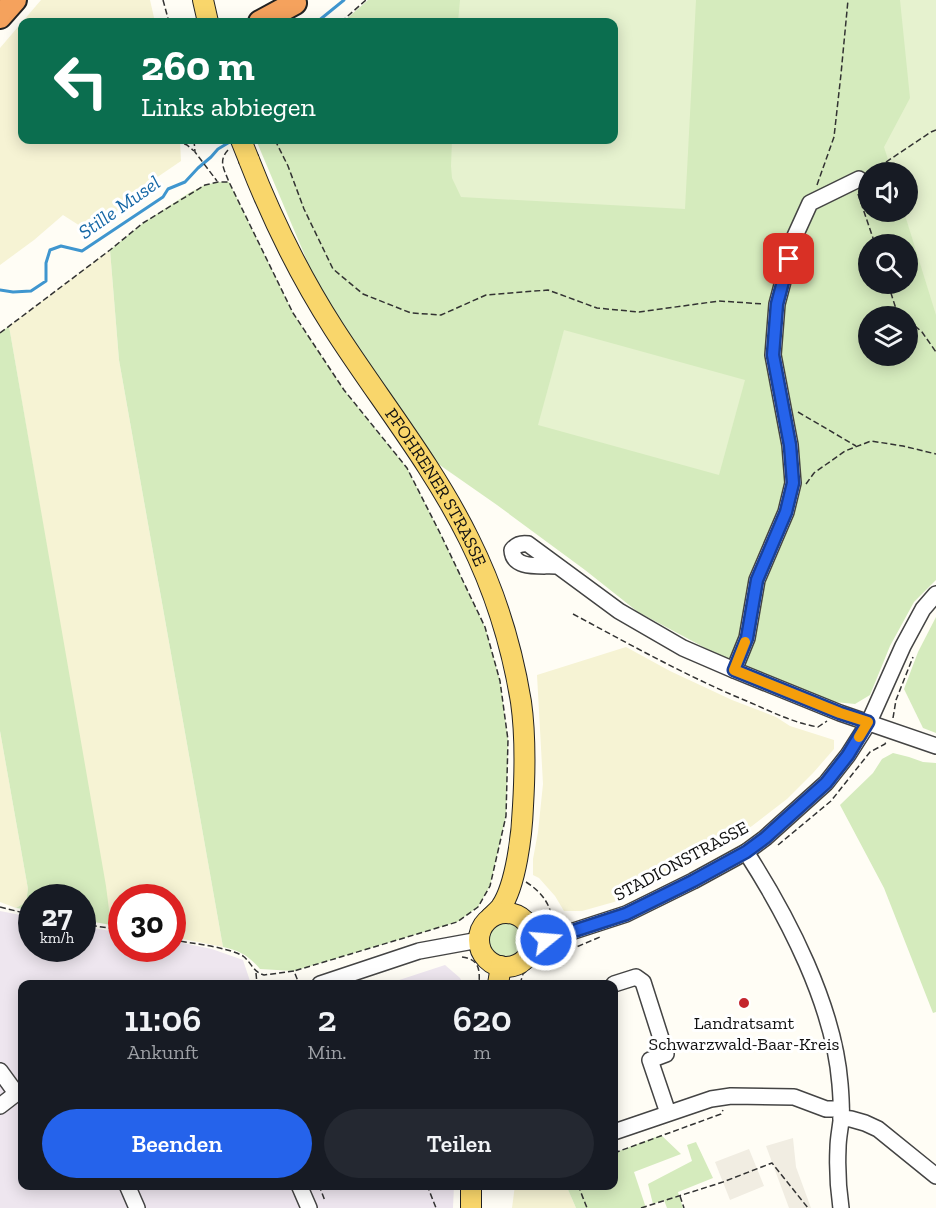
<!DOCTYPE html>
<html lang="de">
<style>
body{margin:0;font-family:"Zilla Slab",serif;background:#242831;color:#f1f3f6;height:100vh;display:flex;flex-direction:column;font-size:22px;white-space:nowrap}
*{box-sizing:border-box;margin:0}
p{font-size:20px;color:#9ea1a6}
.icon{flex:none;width:33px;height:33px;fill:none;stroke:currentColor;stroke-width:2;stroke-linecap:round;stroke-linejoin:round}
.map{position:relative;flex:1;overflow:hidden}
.details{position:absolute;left:18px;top:980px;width:600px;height:210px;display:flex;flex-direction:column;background:#171b24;border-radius:12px;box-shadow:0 3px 15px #0003}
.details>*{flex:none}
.banner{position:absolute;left:18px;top:18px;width:600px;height:126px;border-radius:12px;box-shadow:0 3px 15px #0003;background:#0b6e4f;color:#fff;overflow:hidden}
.controls{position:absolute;left:858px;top:162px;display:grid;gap:12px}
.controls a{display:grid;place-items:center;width:60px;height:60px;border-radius:50%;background:#171b24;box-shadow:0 3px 15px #0003;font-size:30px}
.speed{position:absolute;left:18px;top:884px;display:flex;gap:12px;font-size:30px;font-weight:700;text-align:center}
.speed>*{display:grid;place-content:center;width:78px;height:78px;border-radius:50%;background:#171b24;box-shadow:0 3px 15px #0003;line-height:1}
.speed small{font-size:15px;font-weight:400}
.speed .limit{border:9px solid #d22;background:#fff;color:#111}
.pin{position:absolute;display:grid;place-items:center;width:51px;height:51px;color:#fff;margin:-26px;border-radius:12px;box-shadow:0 3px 9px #0006}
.me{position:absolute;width:66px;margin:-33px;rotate:73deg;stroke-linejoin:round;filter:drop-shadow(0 0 4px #0008)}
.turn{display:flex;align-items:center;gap:21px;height:126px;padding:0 24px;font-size:27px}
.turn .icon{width:78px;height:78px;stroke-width:2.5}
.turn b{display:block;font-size:42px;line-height:51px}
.eta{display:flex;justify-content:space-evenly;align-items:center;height:102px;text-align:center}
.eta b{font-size:36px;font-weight:600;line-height:42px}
.button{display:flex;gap:12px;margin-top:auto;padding:12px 24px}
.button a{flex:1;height:69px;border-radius:36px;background:#2563eb;color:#fff;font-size:24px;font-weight:600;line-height:69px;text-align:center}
.button a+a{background:#242831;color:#f1f3f6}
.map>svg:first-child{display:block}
.industrial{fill:#eee6ef}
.farmland{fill:#f6f3d4}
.green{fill:#d5ebbd;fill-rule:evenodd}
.pitch{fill:#e6f2cf}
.plaza{fill:#f1ede2}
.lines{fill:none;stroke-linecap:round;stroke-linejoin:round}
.stream{stroke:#3f96cf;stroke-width:3}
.minor-casing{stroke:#444;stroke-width:18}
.major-casing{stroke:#222;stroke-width:22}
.highway-casing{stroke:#222;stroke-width:26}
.path{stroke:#333;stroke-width:1.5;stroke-dasharray:6 3;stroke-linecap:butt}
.minor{stroke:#fff;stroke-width:15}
.major{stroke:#f9d66b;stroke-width:20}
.highway{stroke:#f5a25d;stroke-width:22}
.major-bridge-casing{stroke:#222;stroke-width:22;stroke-linecap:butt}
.major-bridge{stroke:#f9d66b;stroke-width:20}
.route-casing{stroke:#184099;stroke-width:15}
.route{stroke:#2563eb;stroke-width:10}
.slow{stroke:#f59e0b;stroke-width:10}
.poi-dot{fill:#c4262e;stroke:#fff;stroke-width:2}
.labels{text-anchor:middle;stroke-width:6;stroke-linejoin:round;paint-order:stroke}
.street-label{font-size:18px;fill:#111;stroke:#fff}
.poi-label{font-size:18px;fill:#111;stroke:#fff}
.water-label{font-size:20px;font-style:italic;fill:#1768a6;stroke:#fff}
</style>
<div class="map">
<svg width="936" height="1208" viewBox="0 0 936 1208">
<rect width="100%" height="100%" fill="#fffdf5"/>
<g class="industrial">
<polygon points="0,911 31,917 32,948 82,948 83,926 121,933 122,948 172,948 173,941 212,949 243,960 251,984 22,984 22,1185 454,1185 453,1208 0,1208"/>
<polygon points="445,965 460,978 463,984 387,984"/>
</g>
<g class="farmland">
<polygon points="41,0 150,0 155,22 22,22 22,140 180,140 181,161 156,178 106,220 88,231 63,215 34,240 0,265 0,48"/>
<polygon points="110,250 119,360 223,947 173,937 172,897 122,897 121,927 111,925 9,326"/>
<polygon points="626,647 670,671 732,700 776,717 790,726 834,740 834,749 813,773 787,799 752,826 718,848 658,882 614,902 582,911 564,911 555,896 539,878 533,875 533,859 538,832 543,784 537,675"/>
<polygon points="0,731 28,889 26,902 16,908 0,902"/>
<polygon points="515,1185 566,1185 576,1208 512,1208"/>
</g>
<g class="green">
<path d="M368,0H936V580L914,602L890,646L870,695L855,704L824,701L739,666L638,612L585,570L497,505L434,461L335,315L311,270L256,140H614V22H343ZM868,172H908V212H868ZM868,244H908V284H868ZM868,316H908V356H868Z"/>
<path d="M218,182H229L293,313L344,390L407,468L441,535L485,627L500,681L508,740L506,816L490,886L478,907L457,922L294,971L260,969C248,955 240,951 223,947L119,360L110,250L143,223L189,193L205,185Z"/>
<polygon points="9,326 106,886 111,925 83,920 82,897 32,897 31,910 16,908 26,902 28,889 0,731 0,333"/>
<polygon points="936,617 936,733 923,728 904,689 918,652"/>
<polygon points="893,753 909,757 923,762 936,763 936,1012 933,1013 884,888 840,805 873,773 882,759"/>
<circle cx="506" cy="940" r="23"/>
<polygon points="661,1135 681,1154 634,1172 646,1208 576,1208 566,1185 614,1185 614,1153"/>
<polygon points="696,1142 713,1178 678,1192 683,1208 667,1208 664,1200 653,1204 648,1184 692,1161 687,1145"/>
</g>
<g class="pitch">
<polygon points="460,0 696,0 685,209 461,197 452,178 451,166 452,140 614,140 614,22 458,22"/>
<polygon points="900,0 936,0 936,315 904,212 908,212 908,172 892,172 884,147 910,98"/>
<polygon points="564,330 745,380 719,475 538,425"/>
</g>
<g class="plaza">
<polygon points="793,1138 796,1167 811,1208 789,1208 766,1146"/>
<polygon points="749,1149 764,1186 730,1200 715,1162"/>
</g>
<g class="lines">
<g class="stream">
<polyline points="317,22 344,0"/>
<polyline points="0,290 13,292 31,291 46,281 46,263 50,250 61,246 82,251 163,197 168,189 185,182 198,168 211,157 218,149 233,140"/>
</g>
<defs>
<g id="minor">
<path d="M556,566C541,565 513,570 512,550C516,545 522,543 528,544L619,611L683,648L734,670L840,713L936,746"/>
<polyline points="734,670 747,638 757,580 786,512 793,483 790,445 773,355 777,304 795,236 810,203 859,179"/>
<path d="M746,852C788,917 834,1006 840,1084C841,1096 842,1109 841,1121C840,1130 838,1139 838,1148C837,1169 838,1188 841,1208"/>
<polyline points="533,943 546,940 626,914 693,881 746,852 765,838 826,783 848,755 869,722 903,646 923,609 936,594"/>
<polyline points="320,984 419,951 479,940"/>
<polyline points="614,984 636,977 643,982 666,1054 650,1060 668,1113"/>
<polyline points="0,1071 16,1093"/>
<polyline points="0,1106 22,1089"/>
<polyline points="841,1118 851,1119 865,1123 878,1129 936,1176"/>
<polyline points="614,1132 711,1099 731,1096 794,1097 826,1109 841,1109"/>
<polyline points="127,1185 137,1208"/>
<polyline points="299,1185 309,1208"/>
</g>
<g id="major">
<polyline points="203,0 208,22"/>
<path id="s1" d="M249,160C272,219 300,276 334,329C379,399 432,464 469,539C494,589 512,647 521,702C526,737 525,772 523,806C522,834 516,885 501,907C498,911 494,914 491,917"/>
<circle cx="506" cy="940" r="27"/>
<polyline points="498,984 501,966"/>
<polyline points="471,1185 471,1208"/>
</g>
<g id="highway">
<polyline points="0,17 15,0"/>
<polyline points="260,22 295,3"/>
</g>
</defs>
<use href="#minor" class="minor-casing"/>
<use href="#major" class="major-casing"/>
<use href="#highway" class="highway-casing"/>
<g class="path">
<polyline points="163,0 169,22"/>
<polyline points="341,22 366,0"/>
<polyline points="176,140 187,145 194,151"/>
<polyline points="194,140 195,152 217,181"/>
<polyline points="275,140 288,166 304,209 333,269 363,294 411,313 441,315 486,295 548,290 597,308 639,312 719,301 764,304"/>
<path d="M228,150C218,161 224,169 229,182L293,313L344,390L407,468L441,535L485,627L500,681L508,740L506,816L490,886L478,907L457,922L294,971"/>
<polyline points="871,172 931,132 936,130"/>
<polyline points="817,185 834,137 841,74 848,0"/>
<polyline points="858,194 875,244"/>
<polyline points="888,284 897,312 903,316"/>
<polyline points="908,320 922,332 936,352"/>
<polyline points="0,333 110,250 143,223 205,185 218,182 228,182"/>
<polyline points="798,412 856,446"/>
<polyline points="806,484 814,473 845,451 871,441 903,446 936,454"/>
<path d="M573,614C631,645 688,677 749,702C772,712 794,723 818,727L827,721"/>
<polyline points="893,718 896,700 913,657"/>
<polyline points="778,845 831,801 870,752 885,744 886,742"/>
<path d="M526,882C543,893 551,905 553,924"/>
<polyline points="0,907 32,915"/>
<polyline points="82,924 122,930"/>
<path d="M172,940C191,943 227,947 243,956C251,962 253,972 264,975L294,971L299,984"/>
<path d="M462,957C479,959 480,969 479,984"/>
<polyline points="256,973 257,984"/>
<polyline points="520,984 523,974 534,965 600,937"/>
<polyline points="614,1153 721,1114 723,1110"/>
<polyline points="319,1185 325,1201"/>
<polyline points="427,1185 436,1208"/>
<polyline points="578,1185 587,1208"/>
<polyline points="680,1196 684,1208"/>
<polyline points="641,1208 723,1182 772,1163 808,1208"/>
</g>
<use href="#minor" class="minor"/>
<use href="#major" class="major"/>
<use href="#highway" class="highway"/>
<defs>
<polyline id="major-bridge" points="241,140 249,160"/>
</defs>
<use href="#major-bridge" class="major-bridge-casing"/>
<use href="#major-bridge" class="major-bridge"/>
</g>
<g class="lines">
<defs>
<polyline id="route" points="546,940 626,914 693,881 746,852 765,838 826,783 848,755 868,722 840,713 734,670 747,638 757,580 786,512 793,483 790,445 773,355 777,304 789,259"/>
</defs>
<use href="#route" class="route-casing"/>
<use href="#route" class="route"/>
<polyline class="slow" points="745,642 734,670 840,713 868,722 859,737"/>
</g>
<circle class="poi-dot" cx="744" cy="1003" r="6"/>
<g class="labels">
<g class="street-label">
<text dy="6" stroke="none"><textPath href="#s1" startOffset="378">PFOHRENER STRASSE</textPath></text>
<text transform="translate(681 861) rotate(-28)" y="6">STADIONSTRASSE</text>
</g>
<g class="poi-label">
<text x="744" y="1029">Landratsamt<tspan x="744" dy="21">Schwarzwald-Baar-Kreis</tspan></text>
</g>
<g class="water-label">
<text transform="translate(119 207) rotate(-35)" y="7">Stille Musel</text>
</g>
</g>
</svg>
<div class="controls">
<a><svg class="icon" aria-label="sound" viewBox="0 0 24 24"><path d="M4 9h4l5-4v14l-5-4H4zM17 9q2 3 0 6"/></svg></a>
<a><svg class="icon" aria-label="search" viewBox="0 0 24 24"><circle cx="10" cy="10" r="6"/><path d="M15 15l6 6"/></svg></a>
<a><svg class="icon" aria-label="layers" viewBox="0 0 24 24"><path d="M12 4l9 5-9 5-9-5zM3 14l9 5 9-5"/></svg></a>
</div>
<div class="speed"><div>27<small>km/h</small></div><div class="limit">30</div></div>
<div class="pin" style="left:789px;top:259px;background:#d93025"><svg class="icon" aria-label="arrive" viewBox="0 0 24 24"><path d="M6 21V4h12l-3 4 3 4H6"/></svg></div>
<svg class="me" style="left:546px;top:940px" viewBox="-20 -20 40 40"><circle r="17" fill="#2563eb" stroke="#fff" stroke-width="3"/><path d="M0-11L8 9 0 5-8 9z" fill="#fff"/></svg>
<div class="banner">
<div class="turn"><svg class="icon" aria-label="left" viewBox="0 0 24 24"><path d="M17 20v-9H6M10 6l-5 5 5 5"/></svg><div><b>260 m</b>Links abbiegen</div></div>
</div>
<section class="details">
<div class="eta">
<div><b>11:06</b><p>Ankunft</p></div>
<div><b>2</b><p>Min.</p></div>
<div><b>620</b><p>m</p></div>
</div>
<div class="button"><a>Beenden</a><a>Teilen</a></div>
</section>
</div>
